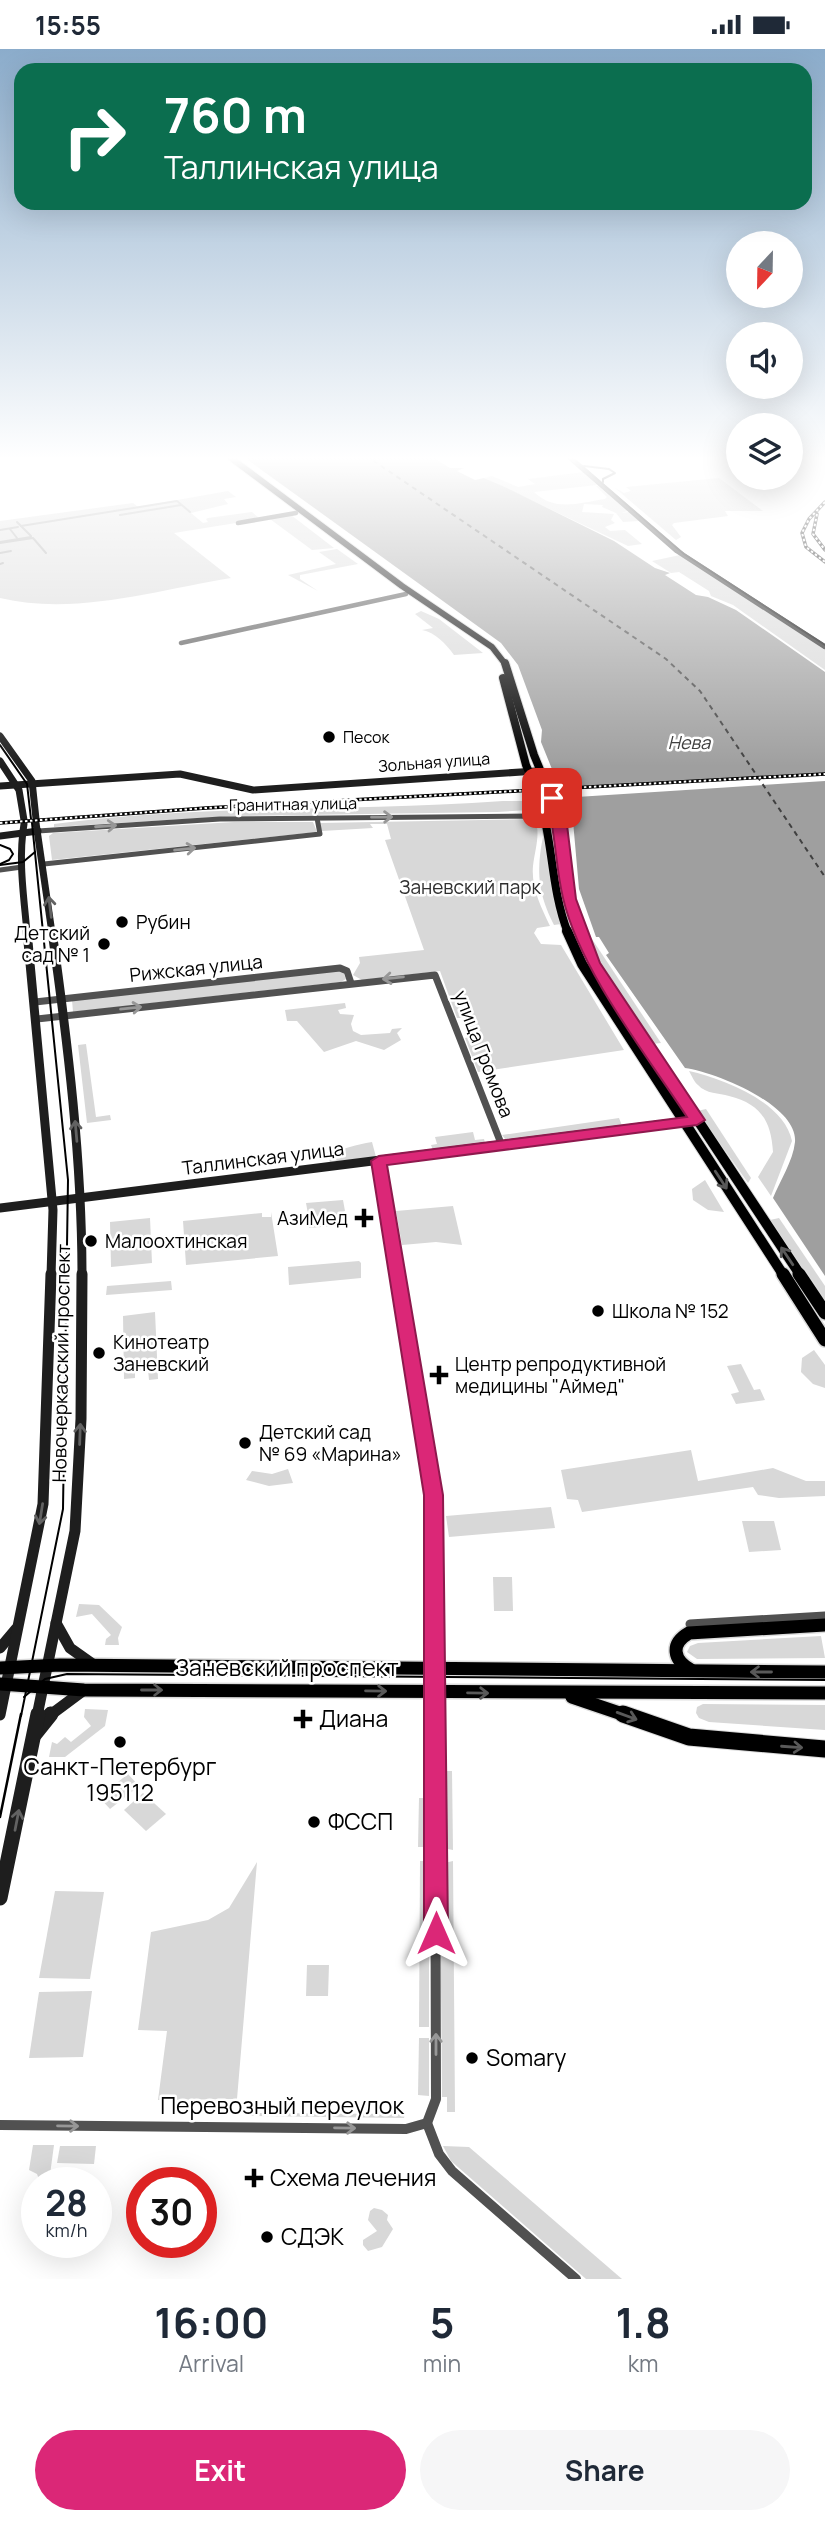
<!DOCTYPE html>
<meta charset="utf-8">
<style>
body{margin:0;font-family:Manrope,sans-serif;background:#f6f6f7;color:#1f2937;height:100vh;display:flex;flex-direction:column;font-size:26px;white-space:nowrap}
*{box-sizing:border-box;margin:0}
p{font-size:23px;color:#747a83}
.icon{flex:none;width:38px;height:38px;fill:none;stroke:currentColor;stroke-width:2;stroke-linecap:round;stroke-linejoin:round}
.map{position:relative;height:2230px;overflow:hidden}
.sheet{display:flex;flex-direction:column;background:#fff;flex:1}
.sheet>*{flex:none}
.hud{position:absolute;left:14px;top:14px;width:798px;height:147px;border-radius:21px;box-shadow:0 7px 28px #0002;background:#0b6e4f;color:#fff;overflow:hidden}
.needle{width:46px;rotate:202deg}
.tools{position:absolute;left:726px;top:182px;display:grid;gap:14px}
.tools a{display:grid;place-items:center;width:77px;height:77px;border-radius:50%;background:#fff;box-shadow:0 7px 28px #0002;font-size:35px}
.speed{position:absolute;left:21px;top:2118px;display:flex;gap:14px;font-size:35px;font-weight:700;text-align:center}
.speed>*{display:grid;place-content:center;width:91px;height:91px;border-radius:50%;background:#fff;box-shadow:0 7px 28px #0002;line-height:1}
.speed small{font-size:18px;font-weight:400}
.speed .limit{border:10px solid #d22;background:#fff;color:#111}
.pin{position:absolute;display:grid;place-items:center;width:60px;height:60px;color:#fff;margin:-30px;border-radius:14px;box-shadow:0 4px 10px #0006}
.me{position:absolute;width:77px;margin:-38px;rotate:0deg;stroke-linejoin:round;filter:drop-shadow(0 0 5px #0008)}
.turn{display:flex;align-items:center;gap:24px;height:147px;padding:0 35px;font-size:32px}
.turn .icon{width:91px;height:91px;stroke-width:2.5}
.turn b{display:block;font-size:49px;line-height:60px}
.eta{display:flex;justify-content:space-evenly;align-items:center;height:119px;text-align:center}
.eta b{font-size:42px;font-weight:700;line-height:49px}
.cta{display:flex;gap:14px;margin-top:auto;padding:14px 35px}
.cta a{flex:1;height:80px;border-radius:42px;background:#db2777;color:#fff;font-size:28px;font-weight:700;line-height:80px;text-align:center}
.cta a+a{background:#f6f6f7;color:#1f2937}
.status{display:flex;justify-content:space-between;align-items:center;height:49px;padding:0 35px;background:#fff;direction:ltr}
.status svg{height:19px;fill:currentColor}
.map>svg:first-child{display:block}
.green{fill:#d8d8d8}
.water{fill:#9f9f9f}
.pier{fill:#fff}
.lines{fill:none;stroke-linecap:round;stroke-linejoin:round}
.stream{stroke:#9f9f9f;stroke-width:2}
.ferry{stroke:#404040;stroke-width:2;stroke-dasharray:5 4.5;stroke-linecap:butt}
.primary-far4-casing{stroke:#dbdbdb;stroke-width:8}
.primary-far3-casing{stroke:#dbdbdb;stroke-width:10}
.primary-far2-casing{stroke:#dbdbdb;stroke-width:12}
.primary-far1-casing{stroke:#dbdbdb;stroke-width:16}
.primary-casing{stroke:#dbdbdb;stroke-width:19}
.street-far4{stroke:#515151;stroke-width:4.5}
.street-far3{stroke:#515151;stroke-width:5}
.street-far2{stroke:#515151;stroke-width:7}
.street-far1{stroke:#515151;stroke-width:9}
.street{stroke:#515151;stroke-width:10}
.secondary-far4{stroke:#1e1e1e;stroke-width:5}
.secondary-far3{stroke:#1e1e1e;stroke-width:7}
.secondary-far2{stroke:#1e1e1e;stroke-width:9}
.secondary-far1{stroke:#1e1e1e;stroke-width:11}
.secondary{stroke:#1e1e1e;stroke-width:15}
.primary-far4{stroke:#000;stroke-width:6}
.primary-far3{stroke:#000;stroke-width:8}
.primary-far2{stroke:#000;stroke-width:10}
.primary-far1{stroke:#000;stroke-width:13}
.primary{stroke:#000;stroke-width:17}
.tram-far1{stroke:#000;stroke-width:2}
.tram{stroke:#000;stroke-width:2.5}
.rail-casing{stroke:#000;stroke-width:3.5}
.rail{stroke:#fff;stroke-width:2;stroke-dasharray:2.5;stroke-linecap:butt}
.oneway{stroke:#979797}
.oneway2{stroke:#626262}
.oneway3{stroke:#595959}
.route{fill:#db2777;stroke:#8e194d;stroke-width:2}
.poi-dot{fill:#000;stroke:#fff;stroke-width:2.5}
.labels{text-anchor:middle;stroke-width:5;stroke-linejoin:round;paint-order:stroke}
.far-poi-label{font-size:16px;fill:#000;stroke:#fff;text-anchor:start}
.far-street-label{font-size:16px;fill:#000;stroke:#fff}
.far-water-label{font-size:18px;font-style:italic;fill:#404040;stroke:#fff}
.park-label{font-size:19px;fill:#2f2f2f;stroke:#fff}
.poi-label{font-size:19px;fill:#000;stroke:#fff;text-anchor:start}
.street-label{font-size:19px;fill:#000;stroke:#fff}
.near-street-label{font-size:23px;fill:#000;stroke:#fff}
.near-poi-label{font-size:23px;fill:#000;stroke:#fff;text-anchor:start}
</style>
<div class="status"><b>15:55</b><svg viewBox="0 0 49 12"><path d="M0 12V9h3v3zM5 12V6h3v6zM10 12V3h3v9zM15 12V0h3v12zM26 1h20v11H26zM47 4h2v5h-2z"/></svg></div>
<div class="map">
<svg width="825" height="2230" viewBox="0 0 825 2230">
<rect width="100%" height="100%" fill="#fff"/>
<g class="green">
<path d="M584,423L597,436L534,443C555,463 578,454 605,450L607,448L596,437H598L628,462L621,464L629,463L639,472L623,473L616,464L602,458L603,456L584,455L582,463L614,465L611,471L615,474L605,478L610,482L625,481L642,495L628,497L484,429L492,427L518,438L535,435L528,430Z"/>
<polygon points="719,429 763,462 725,462 728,467 674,474 672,476 681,488 676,491 615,439 624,444 631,442 626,438"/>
<path d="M228,442L236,448L224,450L228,455L191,464L203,474L208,473L206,470L208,469L252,463L260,470L174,484L231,529C157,541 75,567 0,549V472L133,454L138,458Z"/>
<polygon points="291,466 334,499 312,501 270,470"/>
<polygon points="337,500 358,515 300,526 300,530 318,542 288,526 336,515 319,503"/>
<polygon points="680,506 825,601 825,621 733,556 711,547 709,542 679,523 671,524 652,512"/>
<path d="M421,562L439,570L483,604L454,606C446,595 435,583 422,581L433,579L415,565Z"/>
<path d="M503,752H535L537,757L530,761L497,763L234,767L54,778V775C203,755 354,763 503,752Z"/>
<path d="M531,770L536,772C540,788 535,800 533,817C531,838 541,858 550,877L537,879L534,884L541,895L561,896L624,1001L478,1023L465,989L470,988L463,969H457L440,922L362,931L353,926L360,914L359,908L424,901L385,791L391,790L387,775H370L373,779L322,782L319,774Z"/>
<polygon points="234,773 313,773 317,783 52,811 49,787 53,784"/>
<path d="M545,787L561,875L554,876C538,845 536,822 543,788Z"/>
<polygon points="586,884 588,884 661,994 652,995 599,913"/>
<polygon points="336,921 343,923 346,930 341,933 73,963 72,951"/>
<polygon points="345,954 346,959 338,961 340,965 354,966 351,975 353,982 361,986 390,984 392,980 402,979 397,984 401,991 384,1001 356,992 324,1003 297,972 287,972 285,961"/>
<polygon points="86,995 96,1068 110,1066 111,1071 87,1074 78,996"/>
<path d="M689,1022C724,1030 784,1053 792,1092L771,1147L758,1128L773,1103C771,1072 761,1055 729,1047C719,1044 706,1045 698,1036C694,1033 692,1027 689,1022Z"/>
<polygon points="706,1060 751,1129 748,1134 697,1062"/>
<polygon points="619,1069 623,1079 506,1091 502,1086"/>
<polygon points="473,1083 475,1091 484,1090 485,1094 433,1101 431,1096 437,1095 435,1088"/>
<path d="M372,1093L376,1108L330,1113L327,1103C344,1101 356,1095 372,1093Z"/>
<polygon points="705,1131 724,1163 708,1161 693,1151 692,1140"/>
<polygon points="343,1151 345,1162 340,1165 345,1165 346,1176 309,1179 308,1168 313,1167 308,1165 306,1154"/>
<polygon points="453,1157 462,1196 436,1193 402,1196 396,1162"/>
<polygon points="271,1163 278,1207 186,1216 183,1172 262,1164 262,1168 271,1168"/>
<polygon points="150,1169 152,1214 111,1218 110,1173"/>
<polygon points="779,1169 825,1237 825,1254 770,1171"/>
<polygon points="359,1212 361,1214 361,1229 289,1236 288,1218"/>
<polygon points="171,1232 172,1241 106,1246 107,1237"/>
<polygon points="155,1263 158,1330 149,1331 148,1320 135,1321 135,1329 124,1330 123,1267"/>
<polygon points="814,1301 825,1316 825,1339 813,1335 801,1323 802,1309"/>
<polygon points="741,1315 754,1341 760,1340 765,1351 736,1355 731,1345 739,1343 727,1317"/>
<polygon points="691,1401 698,1432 773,1419 806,1432 825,1432 825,1447 779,1449 758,1446 753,1438 582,1463 578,1451 567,1450 561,1421"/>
<polygon points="288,1420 293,1434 269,1437 246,1431 252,1422 272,1425"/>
<polygon points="551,1458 555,1479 449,1488 446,1467"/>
<polygon points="742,1472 774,1472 781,1501 749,1503"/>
<polygon points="493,1528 512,1528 513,1562 494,1562"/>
<polygon points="79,1555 99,1556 122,1578 118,1589 119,1596 105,1596 106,1590 111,1586 92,1565 76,1568"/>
<polygon points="821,1587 825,1609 697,1610 687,1603 690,1597 698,1594"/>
<polygon points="703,1655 825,1656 825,1681 709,1673 699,1669 696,1664 697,1658"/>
<polygon points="85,1660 108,1661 105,1677 65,1708 49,1708 52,1693 57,1695 65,1688 71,1693 91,1677 84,1668"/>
<polygon points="444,1722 452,1722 453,1801 443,1799 441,1794 440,1725"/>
<polygon points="128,1725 139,1737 110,1760 99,1748"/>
<polygon points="143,1744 166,1765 146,1782 124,1761"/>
<polygon points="419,1749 429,1749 429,1798 418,1798"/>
<polygon points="420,1812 429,1812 429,1978 419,1978"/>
<polygon points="453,1812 455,2063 447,2063 447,2048 442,2048 440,1821 444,1814"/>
<polygon points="257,1813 237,2050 158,2051 167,1982 138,1981 151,1883 208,1871 229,1859"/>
<polygon points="55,1842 104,1843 90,1930 39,1929"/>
<polygon points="307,1916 329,1916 328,1947 306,1947"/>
<polygon points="92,1942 83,2008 29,2009 39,1943"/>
<polygon points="419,1989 429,1989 429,2047 418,2046"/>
<polygon points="248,2064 405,2065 404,2069 247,2067"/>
<polygon points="33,2096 54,2096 49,2133 40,2133 37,2125 29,2121"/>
<polygon points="60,2097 96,2097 94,2115 57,2114"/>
<polygon points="443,2097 469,2098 622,2230 586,2230 451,2112"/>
<polygon points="374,2159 382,2161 388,2166 387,2171 393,2180 382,2198 368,2202 363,2196 363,2191 377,2182 368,2171 370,2162"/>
</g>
<path class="water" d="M241,406H429L450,419H464L457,422L475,431L484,429L507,439L614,492L655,519L670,524L665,526L696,546L708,548L736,561L825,623V1227L773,1149C780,1132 793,1112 795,1093C798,1056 715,1023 685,1019L606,906L609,904L599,888H596L579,840L573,772L541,693L542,681L518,616L501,594Z"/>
<polygon class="pier" points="825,724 825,732 561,749 558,739"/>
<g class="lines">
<g class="stream">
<polyline points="120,466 181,456"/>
<polyline points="17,473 31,487"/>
<polyline points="21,477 177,452 190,463"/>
<polyline points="10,480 17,489"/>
<polyline points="0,481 18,478"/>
<polyline points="0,493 31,488"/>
<polyline points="0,494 33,489 46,504"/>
<polyline points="0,504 11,502"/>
<polyline points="0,515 3,514"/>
</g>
<polyline class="ferry" points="365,406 666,610 700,642 825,828"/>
<defs>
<polyline id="primary-far4" points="227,406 402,537 492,598 506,616"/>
<g id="primary-far3">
<polyline points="505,614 534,706 548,740"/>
<polyline points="503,629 526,716 536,740"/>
<polyline points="552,749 560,776 569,850 582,884"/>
<path d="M540,750C553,794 551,841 568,884"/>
</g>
<g id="primary-far2">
<polyline points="567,882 582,915 784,1227"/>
<polyline points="581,882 593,913 801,1227"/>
</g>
<g id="primary-far1">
<polyline points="783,1225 825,1291"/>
<polyline points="799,1225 825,1264"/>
<polyline points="0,1619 60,1616 825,1623"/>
<path d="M691,1621C673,1611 670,1595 689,1584L825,1576"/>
<polyline points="0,1635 84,1641 825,1644"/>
<polyline points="572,1648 628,1667"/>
</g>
<polyline id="primary" points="623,1665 689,1688 825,1700"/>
</defs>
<use href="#primary-far4" class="primary-far4-casing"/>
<use href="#primary-far3" class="primary-far3-casing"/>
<use href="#primary-far2" class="primary-far2-casing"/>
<use href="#primary-far1" class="primary-far1-casing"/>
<use href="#primary" class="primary-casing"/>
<g class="street-far4">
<polyline points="238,474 296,464"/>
<polyline points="181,594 406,545"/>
</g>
<g class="street-far3">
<polyline points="38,782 220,770 531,767 547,774"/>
<polyline points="44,815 320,785 317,769"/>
<polyline points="0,821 22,818"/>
</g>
<g class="street-far2">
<polyline points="35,953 340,919 347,922 351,934"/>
<polyline points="37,970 435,926 502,1097"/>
<polyline points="379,1112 397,1227"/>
</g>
<g class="street-far1">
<polyline points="397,1225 435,1466 435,1667"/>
<polyline points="690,1575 825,1567"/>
</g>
<g class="street">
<polyline points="427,2074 436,2050 435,1665"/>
<polyline points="427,2074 439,2105 452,2122 576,2230"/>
<polyline points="0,2076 406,2080 427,2074"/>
</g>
<polyline class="secondary-far4" points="567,406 677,502 825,598"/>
<g class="secondary-far3">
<polyline points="0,687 32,732 36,770"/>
<polyline points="0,712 19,741 24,771"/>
<polyline points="0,737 180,725 253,741 536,722"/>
<polyline points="36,774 52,884"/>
<path d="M24,775C18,811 24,848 27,884"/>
<polyline points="0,787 38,782"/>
</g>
<g class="secondary-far2">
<polyline points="27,882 53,1161 51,1227"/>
<path d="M52,882C68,996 82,1111 82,1227"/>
<polyline points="0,1159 697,1071"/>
</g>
<g class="secondary-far1">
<polyline points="56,1574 70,1599 94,1616"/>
<polyline points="0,1599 16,1580"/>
<polyline points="0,1666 43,1455 51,1225"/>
<polyline points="37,1667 75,1482 81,1370 82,1225"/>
<polyline points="49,1667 84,1641"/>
</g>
<g class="secondary">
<polyline points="35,1685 51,1665"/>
<polyline points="0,1849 38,1665"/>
</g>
<use href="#primary-far4" class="primary-far4"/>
<use href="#primary-far3" class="primary-far3"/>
<use href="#primary-far2" class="primary-far2"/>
<use href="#primary-far1" class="primary-far1"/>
<use href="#primary" class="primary"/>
<g class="tram-far1">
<polyline points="569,406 684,505 825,596"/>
<polyline points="584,417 609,420 615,424 603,430 603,433"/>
<polyline points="0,696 27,735 31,770"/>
<polyline points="0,796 10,800 13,805 9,811 0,815"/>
<polyline points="0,816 23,813 35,803"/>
<polyline points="24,1648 45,1630 67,1625 825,1631"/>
<polyline points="21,1667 63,1460 68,1131 32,774"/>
</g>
<polyline class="tram" points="0,1768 21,1665"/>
<defs>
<g id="rail">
<polyline points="825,453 809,470 802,484 806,498 825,513"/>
<polyline points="817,465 813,485 825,501"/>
<polyline points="0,774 206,759 825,725"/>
</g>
</defs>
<use href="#rail" class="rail-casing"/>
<use href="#rail" class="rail"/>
</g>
<defs><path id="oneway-shaft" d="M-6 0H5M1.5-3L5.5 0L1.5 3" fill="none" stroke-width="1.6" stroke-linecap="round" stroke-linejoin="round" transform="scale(1.75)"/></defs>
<g class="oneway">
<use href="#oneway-shaft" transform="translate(382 768) rotate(-1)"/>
<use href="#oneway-shaft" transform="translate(106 777) rotate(-4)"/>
<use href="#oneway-shaft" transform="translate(185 800) rotate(-6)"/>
<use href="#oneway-shaft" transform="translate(393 929) rotate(174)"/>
<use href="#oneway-shaft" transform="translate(131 959) rotate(-6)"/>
<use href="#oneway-shaft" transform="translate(436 1995) rotate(-90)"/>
<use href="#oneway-shaft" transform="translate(68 2077) rotate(1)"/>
<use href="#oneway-shaft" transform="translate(345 2079) rotate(1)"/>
</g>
<g class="oneway2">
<use href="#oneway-shaft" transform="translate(50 858) rotate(-97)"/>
<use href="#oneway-shaft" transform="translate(76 1082) rotate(-95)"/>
<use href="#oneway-shaft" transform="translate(80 1385) rotate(-88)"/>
<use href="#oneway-shaft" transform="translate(41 1465) rotate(99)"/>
<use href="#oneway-shaft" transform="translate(17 1771) rotate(-79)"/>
</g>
<g class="oneway3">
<use href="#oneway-shaft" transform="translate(721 1131) rotate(57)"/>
<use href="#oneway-shaft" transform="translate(787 1207) rotate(-124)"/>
<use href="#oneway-shaft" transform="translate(761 1623) rotate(180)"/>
<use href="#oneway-shaft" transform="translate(152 1641)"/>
<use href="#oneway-shaft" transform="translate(376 1642) rotate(1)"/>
<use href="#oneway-shaft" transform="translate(478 1644) rotate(1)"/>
<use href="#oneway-shaft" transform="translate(627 1667) rotate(20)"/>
<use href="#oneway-shaft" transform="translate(792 1698) rotate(4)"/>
</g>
<linearGradient id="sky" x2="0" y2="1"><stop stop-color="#8baccb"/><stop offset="0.57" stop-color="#fff"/><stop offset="1" stop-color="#fff" stop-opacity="0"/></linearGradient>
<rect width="825" height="718" fill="url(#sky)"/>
<path class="route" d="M552,746L558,749L567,776L576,850L600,914L705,1071L697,1076L387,1116L443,1446L448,1884L444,1892L436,1895L427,1892L424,1884V1446L371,1112L379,1107L687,1068C646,1005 580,922 563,849C555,816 556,783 546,749Z"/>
<g class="poi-dot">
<circle cx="329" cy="688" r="7"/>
<circle cx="122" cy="873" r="7"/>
<circle cx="104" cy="895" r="7"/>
<path d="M360.5 1158.5h7v7h7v7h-7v7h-7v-7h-7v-7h7z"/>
<circle cx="91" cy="1192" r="7"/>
<circle cx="598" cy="1262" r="7"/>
<circle cx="99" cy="1304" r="7"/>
<path d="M435.5 1315.5h7v7h7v7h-7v7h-7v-7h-7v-7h7z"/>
<circle cx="245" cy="1394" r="7"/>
<path d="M299.5 1659.5h7v7h7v7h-7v7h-7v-7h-7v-7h7z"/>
<circle cx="120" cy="1693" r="7"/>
<circle cx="314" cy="1773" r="7"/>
<circle cx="472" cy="2009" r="7"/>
<path d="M250.5 2118.5h7v7h7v7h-7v7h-7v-7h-7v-7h7z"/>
<circle cx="267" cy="2188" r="7"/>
</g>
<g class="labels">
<g class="far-poi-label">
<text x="343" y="694">Песок</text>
</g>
<g class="far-street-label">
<text transform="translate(434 713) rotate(-4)" y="6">Зольная улица</text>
<text transform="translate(293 755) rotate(-1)" y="6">Гранитная улица</text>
</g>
<g class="far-water-label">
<text x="689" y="700">Нева</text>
</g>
<g class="park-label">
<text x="470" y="845">Заневский парк</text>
</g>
<g class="poi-label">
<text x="136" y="880">Рубин</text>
<text x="90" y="891" text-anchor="end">Детский<tspan x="90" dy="22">сад № 1</tspan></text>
<text x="348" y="1176" text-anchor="end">АзиМед</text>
<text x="105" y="1199">Малоохтинская</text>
<text x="612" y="1269">Школа № 152</text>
<text x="113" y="1300">Кинотеатр<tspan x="113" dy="22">Заневский</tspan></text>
<text x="455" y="1322">Центр репродуктивной<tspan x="455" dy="22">медицины "Аймед"</tspan></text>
<text x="259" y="1390">Детский сад<tspan x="259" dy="22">№ 69 «Марина»</tspan></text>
</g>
<g class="street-label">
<text transform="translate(196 919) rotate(-6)" y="7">Рижская улица</text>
<text transform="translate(484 1005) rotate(69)" y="7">улица Громова</text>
<text transform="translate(263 1109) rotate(-7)" y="7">Таллинская улица</text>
<text transform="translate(61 1314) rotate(-89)" y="7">Новочеркасский проспект</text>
</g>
<g class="near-street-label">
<text x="287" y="1627">Заневский проспект</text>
<text x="282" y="2065">Перевозный переулок</text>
</g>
<g class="near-poi-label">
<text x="319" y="1678">Диана</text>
<text x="120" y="1726" text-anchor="middle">Санкт-Петербург<tspan x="120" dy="26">195112</tspan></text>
<text x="328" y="1781">ФССП</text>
<text x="486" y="2017">Somary</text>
<text x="270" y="2137">Схема лечения</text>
<text x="281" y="2196">СДЭК</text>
</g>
</g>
</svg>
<div class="tools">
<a><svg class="needle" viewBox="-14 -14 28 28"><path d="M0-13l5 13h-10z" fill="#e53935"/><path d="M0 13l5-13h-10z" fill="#747a83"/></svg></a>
<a><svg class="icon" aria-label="sound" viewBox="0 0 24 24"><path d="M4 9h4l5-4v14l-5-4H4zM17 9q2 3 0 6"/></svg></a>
<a><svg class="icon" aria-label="layers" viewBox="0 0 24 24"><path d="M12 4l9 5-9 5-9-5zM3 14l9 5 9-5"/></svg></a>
</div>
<div class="speed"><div>28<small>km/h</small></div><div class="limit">30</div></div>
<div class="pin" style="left:552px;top:749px;background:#d93025"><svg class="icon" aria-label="arrive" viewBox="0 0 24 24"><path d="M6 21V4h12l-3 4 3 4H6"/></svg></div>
<svg class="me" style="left:436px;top:1884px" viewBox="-20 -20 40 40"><path d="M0-17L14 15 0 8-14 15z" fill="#db2777" stroke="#fff" stroke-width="4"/></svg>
<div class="hud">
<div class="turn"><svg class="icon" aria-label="right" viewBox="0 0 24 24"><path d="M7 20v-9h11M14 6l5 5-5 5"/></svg><div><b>760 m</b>Таллинская улица</div></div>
</div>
</div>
<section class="sheet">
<div class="eta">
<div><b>16:00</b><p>Arrival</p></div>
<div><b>5</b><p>min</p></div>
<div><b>1.8</b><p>km</p></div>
</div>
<div class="cta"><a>Exit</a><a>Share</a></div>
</section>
